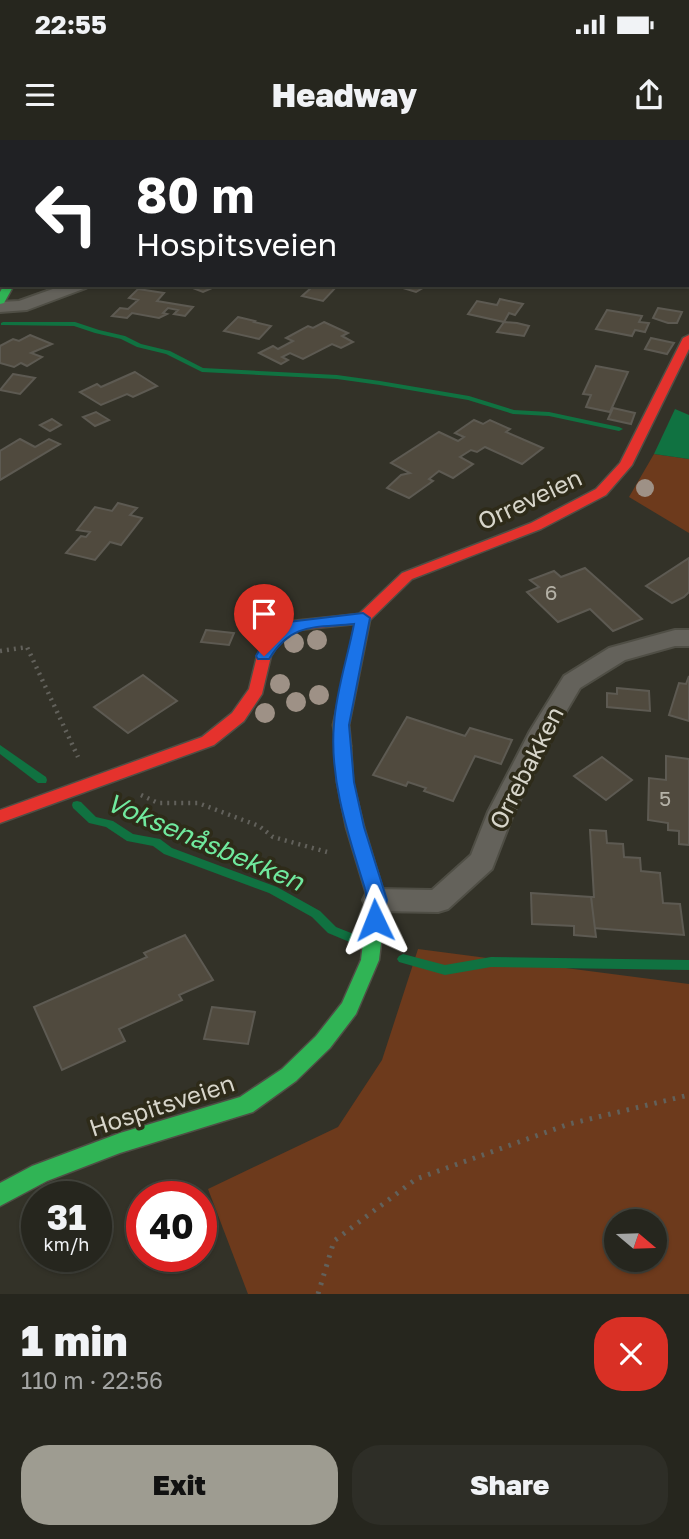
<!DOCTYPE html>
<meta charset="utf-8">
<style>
body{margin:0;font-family:"Golos Text",sans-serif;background:#2e2e27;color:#f1f3f6;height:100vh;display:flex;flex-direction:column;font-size:26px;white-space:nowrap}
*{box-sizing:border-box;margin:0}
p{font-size:23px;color:#a4a5a4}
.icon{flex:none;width:38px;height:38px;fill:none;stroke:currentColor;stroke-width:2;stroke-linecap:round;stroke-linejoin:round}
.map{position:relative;height:1154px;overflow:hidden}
.drawer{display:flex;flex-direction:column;background:#26261e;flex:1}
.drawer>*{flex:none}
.hud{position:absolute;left:0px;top:0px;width:690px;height:147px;box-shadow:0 2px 5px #0004,0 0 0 2px #42433c;background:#202124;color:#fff;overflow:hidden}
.needle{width:46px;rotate:109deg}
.controls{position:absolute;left:604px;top:1069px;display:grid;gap:14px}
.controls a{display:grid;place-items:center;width:63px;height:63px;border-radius:50%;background:#26261e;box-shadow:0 2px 5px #0004,0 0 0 2px #42433c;font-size:35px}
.speed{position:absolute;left:21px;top:1041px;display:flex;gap:14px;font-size:35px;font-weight:700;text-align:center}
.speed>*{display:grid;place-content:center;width:91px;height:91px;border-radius:50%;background:#26261e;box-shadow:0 2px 5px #0004,0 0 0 2px #42433c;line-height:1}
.speed small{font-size:18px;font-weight:400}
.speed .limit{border:10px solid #d22;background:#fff;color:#111}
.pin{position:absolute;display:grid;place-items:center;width:60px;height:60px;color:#fff;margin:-72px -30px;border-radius:50% 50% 50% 0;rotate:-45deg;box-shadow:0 0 7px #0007}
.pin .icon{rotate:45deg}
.me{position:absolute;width:77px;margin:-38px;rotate:358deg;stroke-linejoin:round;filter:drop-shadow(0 0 5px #0008)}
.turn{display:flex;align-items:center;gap:24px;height:147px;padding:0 21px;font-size:32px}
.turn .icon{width:91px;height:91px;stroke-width:2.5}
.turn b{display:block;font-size:49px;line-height:60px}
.round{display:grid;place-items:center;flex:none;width:74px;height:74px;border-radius:28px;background:#2e2e27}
.overview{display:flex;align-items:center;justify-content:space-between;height:119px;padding:0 21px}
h1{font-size:42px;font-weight:800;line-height:52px}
.primary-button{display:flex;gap:14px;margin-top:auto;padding:14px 21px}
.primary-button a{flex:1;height:80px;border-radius:28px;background:#9e9c91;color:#111;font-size:28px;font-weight:800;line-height:80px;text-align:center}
.primary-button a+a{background:#2e2e27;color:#f1f3f6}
.status{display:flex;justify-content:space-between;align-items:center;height:49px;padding:0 35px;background:#26261e;direction:ltr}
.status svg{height:19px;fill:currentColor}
header{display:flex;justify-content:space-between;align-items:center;height:91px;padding:0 21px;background:#26261e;font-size:32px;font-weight:800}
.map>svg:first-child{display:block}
.green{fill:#6d3a1c;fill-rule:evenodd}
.water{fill:#107241}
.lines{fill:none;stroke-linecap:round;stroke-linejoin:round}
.stream{fill:#107241;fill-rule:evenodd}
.building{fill:#504a3e;stroke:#5d5a52;stroke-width:2}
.street-casing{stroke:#4f4e45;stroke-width:4}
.fast-casing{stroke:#4f4e45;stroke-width:3}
.jam-casing{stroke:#4f4e45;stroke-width:3}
.path-far1{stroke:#62615b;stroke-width:4.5;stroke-dasharray:2 5;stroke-linecap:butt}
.path{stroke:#62615b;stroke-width:5;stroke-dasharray:2.5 7;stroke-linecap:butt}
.street{fill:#64625b;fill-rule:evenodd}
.fast{fill:#30b455;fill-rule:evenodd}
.jam{fill:#e5322d;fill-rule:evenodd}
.tree{fill:#9e9186}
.route{fill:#1a73e8;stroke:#114b97;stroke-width:2}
.labels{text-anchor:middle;stroke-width:7;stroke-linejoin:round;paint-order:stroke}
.number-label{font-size:21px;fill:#b5b2a7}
.street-label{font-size:24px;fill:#d7d5ca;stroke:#2e2b19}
.water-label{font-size:26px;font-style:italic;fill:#70e99e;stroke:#2e2b19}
</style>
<div class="status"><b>22:55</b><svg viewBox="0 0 49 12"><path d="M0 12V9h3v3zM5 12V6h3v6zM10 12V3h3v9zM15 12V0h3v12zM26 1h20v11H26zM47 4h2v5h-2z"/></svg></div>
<header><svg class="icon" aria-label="menu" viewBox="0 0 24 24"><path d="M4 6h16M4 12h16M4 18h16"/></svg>Headway<svg class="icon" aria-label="share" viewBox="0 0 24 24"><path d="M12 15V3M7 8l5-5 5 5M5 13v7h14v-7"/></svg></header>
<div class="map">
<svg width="689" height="1154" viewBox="0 0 689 1154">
<rect width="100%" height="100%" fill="#333228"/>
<g class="green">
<polygon points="654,314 689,319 689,393 629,357"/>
<path d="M418,809L689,844V1154H248L208,1049L338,987L382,920ZM616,1082H654V1120H616Z"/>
</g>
<polygon class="water" points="675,269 689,275 689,319 654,314"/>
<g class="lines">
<g class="stream">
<polygon points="3,182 75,182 99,190 125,196 141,204 170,211 203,228 337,235 380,241 469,256 514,270 549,272 619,287 623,289 619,291 549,276 513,274 468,260 380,245 337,239 202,232 166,214 137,207 121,199 95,193 74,186 1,185 1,183"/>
<polygon points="0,605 46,637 47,640 46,643 38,643 0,614"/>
<polygon points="77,661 81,662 96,677 113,681 133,694 160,699 172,708 277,747 320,771 336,787 356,795 358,798 356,801 352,803 328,793 312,777 269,753 164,714 153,706 127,701 106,687 89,683 73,668 72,665 73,662"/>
<polygon points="403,814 445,825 491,817 689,820 689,830 491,827 445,835 399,822 397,819 399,816"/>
</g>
</g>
<g class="building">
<polygon points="185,145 219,145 203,152"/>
<polygon points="309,145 338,145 323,161 302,156 311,148 307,147"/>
<polygon points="393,145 428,145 416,152"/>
<polygon points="138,149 164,153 157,161 193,167 185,176 174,174 178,170 168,168 163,173 167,174 159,178 132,173 127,178 112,176 120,168 128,169 138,160 129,158"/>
<polygon points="500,159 523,164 515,175 509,173 504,182 468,174 477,161 497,165"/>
<polygon points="658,168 682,172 677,183 668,183 653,178"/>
<polygon points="607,170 642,176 639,182 649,183 645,192 635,190 632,196 596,189"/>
<polygon points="238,177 255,181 254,182 271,186 259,199 224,191"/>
<polygon points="324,182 348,193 342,196 353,202 341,208 332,204 303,219 290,213 282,217 288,220 281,224 259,213 273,206 278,209 293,201 286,198 308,186 313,188"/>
<polygon points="504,182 517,183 529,186 524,196 497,192"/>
<polygon points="30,195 52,204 31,213 42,217 27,226 21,223 14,227 0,223 0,206 13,199 19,201"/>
<polygon points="651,198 674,203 667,214 645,209"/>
<polygon points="596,226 628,232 610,272 586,267 591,255 583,254"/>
<polygon points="135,232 157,246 133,257 127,254 101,265 80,252 97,244 101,247"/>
<polygon points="13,234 35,238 20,254 0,250"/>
<polygon points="613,268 635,273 631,284 608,279"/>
<polygon points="96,272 109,280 95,286 83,277"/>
<polygon points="52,279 61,285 50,291 40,285"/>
<polygon points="474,280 483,284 490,280 510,289 506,292 543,308 522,324 485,307 477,312 471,310 460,317 473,324 453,338 439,331 429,339 433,341 409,358 387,348 401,335 410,333 391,323 439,292 458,301 464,297 455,293"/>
<polygon points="20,299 35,307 49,299 60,304 0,340 0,311"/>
<polygon points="118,363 137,368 130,375 142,378 121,405 110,402 95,420 66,413 81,396 86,397 90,392 77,390 95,367 112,371"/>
<polygon points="689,418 689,452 684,457 672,463 646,446"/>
<polygon points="585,428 642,479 613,491 590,469 558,482 527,452 539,447 530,440 554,431 561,437"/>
<polygon points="206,490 234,493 229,505 201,502"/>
<polygon points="143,535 177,561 128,593 94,567"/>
<polygon points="689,536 689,581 669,575 679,543 686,544"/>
<polygon points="617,548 649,551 650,571 607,567 607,553 617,554"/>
<polygon points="407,577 465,596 470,588 512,600 501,624 475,616 453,661 424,651 426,648 408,642 406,646 373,635"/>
<polygon points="666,616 689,619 689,705 679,704 679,691 668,690 668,683 648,680 649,638 666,640"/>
<polygon points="602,617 632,640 606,660 574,636"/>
<polygon points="590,690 606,691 607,703 623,704 624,717 640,718 641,731 660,733 663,763 680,764 684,795 593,788 591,757 594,757"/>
<polygon points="531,753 591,757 596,797 574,795 574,786 532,784"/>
<polygon points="185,795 213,840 179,855 182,860 119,889 125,901 62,930 34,867 147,817 144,813"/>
<polygon points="212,867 255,872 248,904 204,899"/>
</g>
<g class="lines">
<defs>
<g id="street">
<rect x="688" y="77" width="1" height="8"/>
<polygon points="64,145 88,145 86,148 27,170 0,172 0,162 19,161"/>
<polygon points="675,490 689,490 689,506 675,506 625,520 580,548 554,592 514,672 492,729 448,769 438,772 377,771 367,768 363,760 367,752 377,749 432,750 471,715 488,672 530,591 564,536 609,508"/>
</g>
<g id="fast">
<polygon points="0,90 2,91 2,97 0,96"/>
<polygon points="4,145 14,145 4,163 0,164 0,152"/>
<polygon points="343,600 351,606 353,642 364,687 386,760 379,820 356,874 330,908 296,941 253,972 120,1013 47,1041 0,1066 0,1043 32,1026 120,993 240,957 282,929 316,896 342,863 361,820 368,760 346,687 337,642 335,606"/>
</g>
<polygon id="jam" points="689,195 689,209 632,325 606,355 541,389 412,439 370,480 349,585 351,606 349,610 337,610 333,585 355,484 297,490 280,501 271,516 262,554 244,581 214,605 0,683 0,670 202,597 232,573 249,549 257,516 269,495 293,481 359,474 402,433 531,383 596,349 620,323 683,198"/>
</defs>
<use href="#street" class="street-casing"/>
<use href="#fast" class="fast-casing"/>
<use href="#jam" class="jam-casing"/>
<g class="path-far1">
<polyline points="0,511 27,507 78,617"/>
<polyline points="141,655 158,663 198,663 259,686 273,697 327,712"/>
</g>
<polyline class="path" points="318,1154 334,1101 416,1039 569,984 689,955"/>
<use href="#street" class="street"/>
<use href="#fast" class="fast"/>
<use href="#jam" class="jam"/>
</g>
<g class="tree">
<circle cx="645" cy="348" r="9"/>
<circle cx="317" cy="500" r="10"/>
<circle cx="294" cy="503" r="10"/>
<circle cx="280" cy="544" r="10"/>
<circle cx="319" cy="555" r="10"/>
<circle cx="296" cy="562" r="10"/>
<circle cx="265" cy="573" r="10"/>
</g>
<path class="route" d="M363,473L370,478L349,585L354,642L364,687L387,760L381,786L375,788L368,786C363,775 369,761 365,749C349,697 329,640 334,584C336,551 348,516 354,484C315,488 292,482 269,519H258L256,516L268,495L288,482Z"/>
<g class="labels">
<g class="number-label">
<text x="551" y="460">6</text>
<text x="665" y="666">5</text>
</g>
<g class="street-label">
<text transform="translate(530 360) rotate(-25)" y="8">Orreveien</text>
<text transform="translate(527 628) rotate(-63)" y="8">Orrebakken</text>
<text transform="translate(162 966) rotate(-18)" y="8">Hospitsveien</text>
</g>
<g class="water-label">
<text transform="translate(205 702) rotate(23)" y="9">Voksenåsbekken</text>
</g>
</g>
</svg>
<div class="controls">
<a><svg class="needle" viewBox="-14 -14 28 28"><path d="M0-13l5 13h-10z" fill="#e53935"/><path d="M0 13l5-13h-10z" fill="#a4a5a4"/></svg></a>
</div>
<div class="speed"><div>31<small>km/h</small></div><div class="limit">40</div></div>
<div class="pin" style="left:264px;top:516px;background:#d93025"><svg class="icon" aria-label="arrive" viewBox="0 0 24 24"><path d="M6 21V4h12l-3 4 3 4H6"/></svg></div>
<svg class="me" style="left:375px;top:780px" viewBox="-20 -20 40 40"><path d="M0-17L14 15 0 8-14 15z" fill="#1a73e8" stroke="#fff" stroke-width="4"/></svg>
<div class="hud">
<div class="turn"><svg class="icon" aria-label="left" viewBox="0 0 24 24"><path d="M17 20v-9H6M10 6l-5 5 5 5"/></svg><div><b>80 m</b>Hospitsveien</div></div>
</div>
</div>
<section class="drawer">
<div class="overview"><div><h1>1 min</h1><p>110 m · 22:56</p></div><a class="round" style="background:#d93025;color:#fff"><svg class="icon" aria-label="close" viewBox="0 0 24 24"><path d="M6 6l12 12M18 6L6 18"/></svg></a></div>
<div class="primary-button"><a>Exit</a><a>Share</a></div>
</section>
